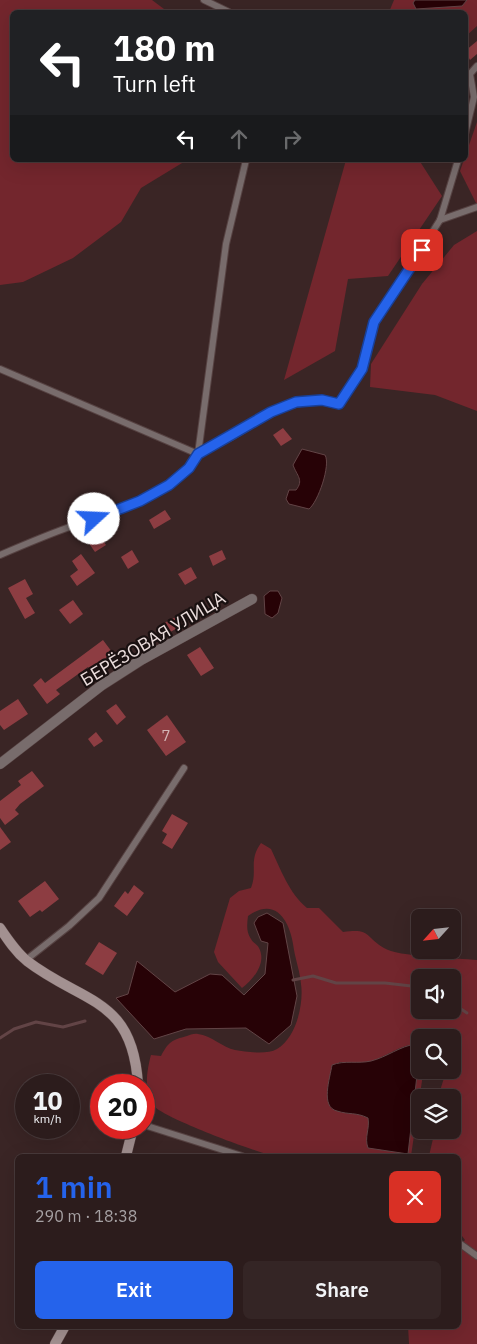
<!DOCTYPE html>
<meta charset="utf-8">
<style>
body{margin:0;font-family:"IBM Plex Sans",sans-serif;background:#342525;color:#f1f3f6;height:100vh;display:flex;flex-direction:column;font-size:19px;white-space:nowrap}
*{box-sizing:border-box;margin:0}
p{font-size:16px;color:#a6a1a3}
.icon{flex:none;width:28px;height:28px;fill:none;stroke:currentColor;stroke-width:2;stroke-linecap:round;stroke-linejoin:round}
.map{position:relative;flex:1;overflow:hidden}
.panel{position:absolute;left:15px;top:1154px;width:446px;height:175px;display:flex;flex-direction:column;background:#2c1c1c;border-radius:8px;box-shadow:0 5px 20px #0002,0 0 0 1px #483a3b}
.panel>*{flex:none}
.guide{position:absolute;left:10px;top:10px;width:458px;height:152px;border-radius:8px;box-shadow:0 5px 20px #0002,0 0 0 1px #483a3b;background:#202124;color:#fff;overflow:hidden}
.needle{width:32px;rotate:243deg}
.controls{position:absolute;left:411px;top:909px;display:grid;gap:10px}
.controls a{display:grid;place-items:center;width:50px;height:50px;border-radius:8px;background:#2c1c1c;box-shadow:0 5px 20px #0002,0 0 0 1px #483a3b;font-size:25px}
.speed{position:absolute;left:15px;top:1074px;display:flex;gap:10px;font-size:25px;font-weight:700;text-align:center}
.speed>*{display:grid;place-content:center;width:65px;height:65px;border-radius:50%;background:#2c1c1c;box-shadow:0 5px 20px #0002,0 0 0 1px #483a3b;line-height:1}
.speed small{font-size:12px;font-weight:400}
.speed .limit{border:8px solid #d22;background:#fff;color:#111}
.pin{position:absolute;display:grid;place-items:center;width:42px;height:42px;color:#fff;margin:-21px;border-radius:10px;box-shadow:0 2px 8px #0006}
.me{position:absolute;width:55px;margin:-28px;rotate:70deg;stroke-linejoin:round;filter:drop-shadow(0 0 4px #0008)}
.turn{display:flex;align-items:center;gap:18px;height:105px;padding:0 20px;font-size:22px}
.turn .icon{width:65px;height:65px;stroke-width:2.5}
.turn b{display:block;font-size:35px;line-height:42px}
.lanes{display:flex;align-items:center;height:48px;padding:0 20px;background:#0003;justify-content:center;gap:25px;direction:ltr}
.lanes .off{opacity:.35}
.round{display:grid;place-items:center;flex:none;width:52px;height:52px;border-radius:8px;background:#342525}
.summary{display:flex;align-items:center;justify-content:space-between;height:85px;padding:0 20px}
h1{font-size:30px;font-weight:600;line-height:38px;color:#2563eb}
.primary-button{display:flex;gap:10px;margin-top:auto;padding:10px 20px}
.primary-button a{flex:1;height:58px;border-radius:8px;background:#2563eb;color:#fff;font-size:20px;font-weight:600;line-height:58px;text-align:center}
.primary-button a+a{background:#342525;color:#f1f3f6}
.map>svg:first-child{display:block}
.green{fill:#73262d;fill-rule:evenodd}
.water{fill:#270206;stroke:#624446}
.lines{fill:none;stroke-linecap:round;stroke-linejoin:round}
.stream{stroke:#624446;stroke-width:3}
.building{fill:#8d3d42}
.lane-casing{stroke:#564242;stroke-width:8}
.street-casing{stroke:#564242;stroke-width:11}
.secondary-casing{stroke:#564242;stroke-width:11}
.lane{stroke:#786c6c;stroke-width:6}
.street{stroke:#786c6c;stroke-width:10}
.secondary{stroke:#a39191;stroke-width:10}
.route-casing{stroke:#184099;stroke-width:12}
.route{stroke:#2563eb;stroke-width:9}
.labels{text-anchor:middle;stroke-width:4.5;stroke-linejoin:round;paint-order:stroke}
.number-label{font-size:15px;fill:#d4b5b6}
.street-label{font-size:18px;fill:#ebdddc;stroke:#1a1111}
</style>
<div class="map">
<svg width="477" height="1344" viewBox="0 0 477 1344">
<rect width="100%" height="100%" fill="#3a2525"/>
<g class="green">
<polygon points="0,0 152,0 168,12 12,12 12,160 187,160 141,188 121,222 73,258 23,282 0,285"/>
<polygon points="394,0 415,0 413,3 462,6 467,0 477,0 477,26 465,37 465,12 389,12"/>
<polygon points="477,122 477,205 460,171"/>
<polygon points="346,160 419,160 442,196 388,276 348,279 335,351 284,380"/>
<polygon points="477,231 477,411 435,395 370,387 371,364 422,284 454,245"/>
<path d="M261,843L271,849C281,870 289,893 307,908H319L343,932C371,928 364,936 384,948C397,957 458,958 477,960V1344H409L408,1326H459V1246L465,1240L459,1232V1156H429L435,1130H452V1098L438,1097L444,1078L456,1065L459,1053L452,1038H420V1046C406,1040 385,1058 371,1061C360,1064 350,1063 339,1062L338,1112H354L368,1118L369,1126L367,1133L408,1154L420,1049V1070H432L428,1076L423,1074L411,1156C367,1156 321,1159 277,1156C261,1155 162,1117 154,1106C143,1094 147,1069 151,1055L161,1056C169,1041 172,1040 187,1036C190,1035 194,1033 198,1034C211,1035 223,1048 235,1050C247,1052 267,1055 277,1049C296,1038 304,1004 301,984C300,972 296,961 294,950C291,923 277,895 248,916C247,924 246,932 251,939C252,942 257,944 259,948C267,963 253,980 242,988L218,962L214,952L230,898L239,891L251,888C258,870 248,861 261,843ZM420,978H452V1010H420Z"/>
</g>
<g class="water">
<polygon points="415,0 467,0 462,6 416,9 413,3"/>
<path d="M302,449L325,455C331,465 318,502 309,509L289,504L286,499L289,490H296C304,480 297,476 293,465Z"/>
<polygon points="270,591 278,591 282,598 278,613 272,618 265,614 264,596"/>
<polygon points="267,913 283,923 297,996 291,1025 269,1044 246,1028 186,1029 154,1039 116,998 128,994 137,961 175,992 210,974 222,975 244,995 265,974 268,943 261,941 254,923 258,917"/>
<path d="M416,1044L420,1046V1049L408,1154L368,1148C364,1137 370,1129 368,1118C356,1112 349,1115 337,1111C320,1107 330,1078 332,1065C344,1060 358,1064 371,1061C387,1057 400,1046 416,1044Z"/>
</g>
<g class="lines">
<g class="stream">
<polyline points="293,980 313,976 336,983 385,983 420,987"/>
<polyline points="452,1003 467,1013"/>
<polyline points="0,1038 14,1029 36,1022 63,1027 85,1021"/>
</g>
</g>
<g class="building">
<polygon points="477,41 477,54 470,60 465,51"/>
<polygon points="283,428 292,439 281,446 273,435"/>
<polygon points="165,510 171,519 154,529 149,520"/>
<polygon points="94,527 106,545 95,552 83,535"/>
<polygon points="132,550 139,562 128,569 121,557"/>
<polygon points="222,550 226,559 213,566 209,556"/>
<polygon points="81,554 95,573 77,586 70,576 78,570 72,561"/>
<polygon points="191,567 197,578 185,585 178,574"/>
<polygon points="25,579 33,594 26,598 35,613 25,619 8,588"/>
<polygon points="73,600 83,614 70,624 59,610"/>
<polygon points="176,617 181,626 165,635 160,625"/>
<polygon points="103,640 112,652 107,655 110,659 92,672 88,667 56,690 60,694 47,704 33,685 41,678 45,683"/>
<polygon points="200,647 214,668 201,676 187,655"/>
<polygon points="18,699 28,714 4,730 0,725 0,711"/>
<polygon points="116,704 126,717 117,725 106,711"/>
<polygon points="167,715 186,742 166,756 147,730"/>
<polygon points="96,732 103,741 94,747 88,739"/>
<polygon points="32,771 44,786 20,804 15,810 19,814 5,825 0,818 0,801 21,785 18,781"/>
<polygon points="172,814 188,823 172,849 162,843 167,834 162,831"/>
<polygon points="0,827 11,842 0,850"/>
<polygon points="45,881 59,899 42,912 40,910 30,917 18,901"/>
<polygon points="134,885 144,893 127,916 114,906 125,891 128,894"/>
<polygon points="99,942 117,953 103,975 85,964"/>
</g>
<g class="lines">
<defs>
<g id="lane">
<polyline points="204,0 229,12"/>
<polyline points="465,134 474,97 470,74 477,66"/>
<polyline points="440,220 477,207"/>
<polyline points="0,369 198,454"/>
<path d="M198,454C210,448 221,443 233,436C270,415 293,394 339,404L362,369L375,322L440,220L458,160"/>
<path d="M0,555C21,546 42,537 64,529C111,511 169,499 198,454L226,244L246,160"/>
<polyline points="26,960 69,926 99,898 184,768"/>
<polyline points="144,1125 242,1156"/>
<polyline points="459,1243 477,1256"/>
</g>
<polyline id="street" points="0,764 102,685 141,660 252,599"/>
<g id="secondary">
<path d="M0,928C8,940 16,952 27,961C83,1004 133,997 138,1085"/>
<polyline points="126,1156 133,1128"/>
<polyline points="55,1344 65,1326"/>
</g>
</defs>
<use href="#lane" class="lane-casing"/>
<use href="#street" class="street-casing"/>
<use href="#secondary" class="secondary-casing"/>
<use href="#lane" class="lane"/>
<use href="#street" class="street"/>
<use href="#secondary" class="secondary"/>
</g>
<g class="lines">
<defs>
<polyline id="route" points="94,519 140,501 169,485 189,468 198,454 271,412 296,402 322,400 339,404 362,369 374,322 422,250"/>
</defs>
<use href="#route" class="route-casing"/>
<use href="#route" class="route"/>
</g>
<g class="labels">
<g class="number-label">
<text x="166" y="741">7</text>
</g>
<g class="street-label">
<text transform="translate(153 639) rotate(-31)" y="6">БЕРЁЗОВАЯ УЛИЦА</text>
</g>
</g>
</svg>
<div class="controls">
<a><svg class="needle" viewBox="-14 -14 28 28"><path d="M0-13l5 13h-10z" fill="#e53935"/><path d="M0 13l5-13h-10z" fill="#a6a1a3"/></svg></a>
<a><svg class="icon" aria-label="sound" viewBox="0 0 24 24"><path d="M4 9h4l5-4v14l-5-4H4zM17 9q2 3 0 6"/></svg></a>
<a><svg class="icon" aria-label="search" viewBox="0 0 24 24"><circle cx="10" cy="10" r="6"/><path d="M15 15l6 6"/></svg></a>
<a><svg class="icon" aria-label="layers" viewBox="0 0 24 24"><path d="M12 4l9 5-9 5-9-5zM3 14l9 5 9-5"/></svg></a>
</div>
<div class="speed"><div>10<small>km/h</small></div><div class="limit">20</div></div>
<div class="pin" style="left:422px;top:250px;background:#d93025"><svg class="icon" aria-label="arrive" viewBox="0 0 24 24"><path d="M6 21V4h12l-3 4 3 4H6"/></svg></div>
<svg class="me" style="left:94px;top:519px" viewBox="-20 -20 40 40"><circle r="19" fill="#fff"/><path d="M0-13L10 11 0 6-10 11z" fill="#2563eb"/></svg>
<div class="guide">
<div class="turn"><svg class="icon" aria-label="left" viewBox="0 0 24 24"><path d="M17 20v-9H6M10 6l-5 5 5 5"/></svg><div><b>180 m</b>Turn left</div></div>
<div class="lanes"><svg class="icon" aria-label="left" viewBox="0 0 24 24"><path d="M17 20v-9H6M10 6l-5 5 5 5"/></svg><svg class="icon off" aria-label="ahead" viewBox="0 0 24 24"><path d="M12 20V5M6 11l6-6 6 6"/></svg><svg class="icon off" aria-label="right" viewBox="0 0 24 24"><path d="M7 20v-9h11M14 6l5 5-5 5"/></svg></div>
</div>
<section class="panel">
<div class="summary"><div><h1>1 min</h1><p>290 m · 18:38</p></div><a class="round" style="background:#d93025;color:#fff"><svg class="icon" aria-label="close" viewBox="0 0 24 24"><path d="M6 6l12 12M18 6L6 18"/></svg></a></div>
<div class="primary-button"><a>Exit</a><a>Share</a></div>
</section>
</div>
